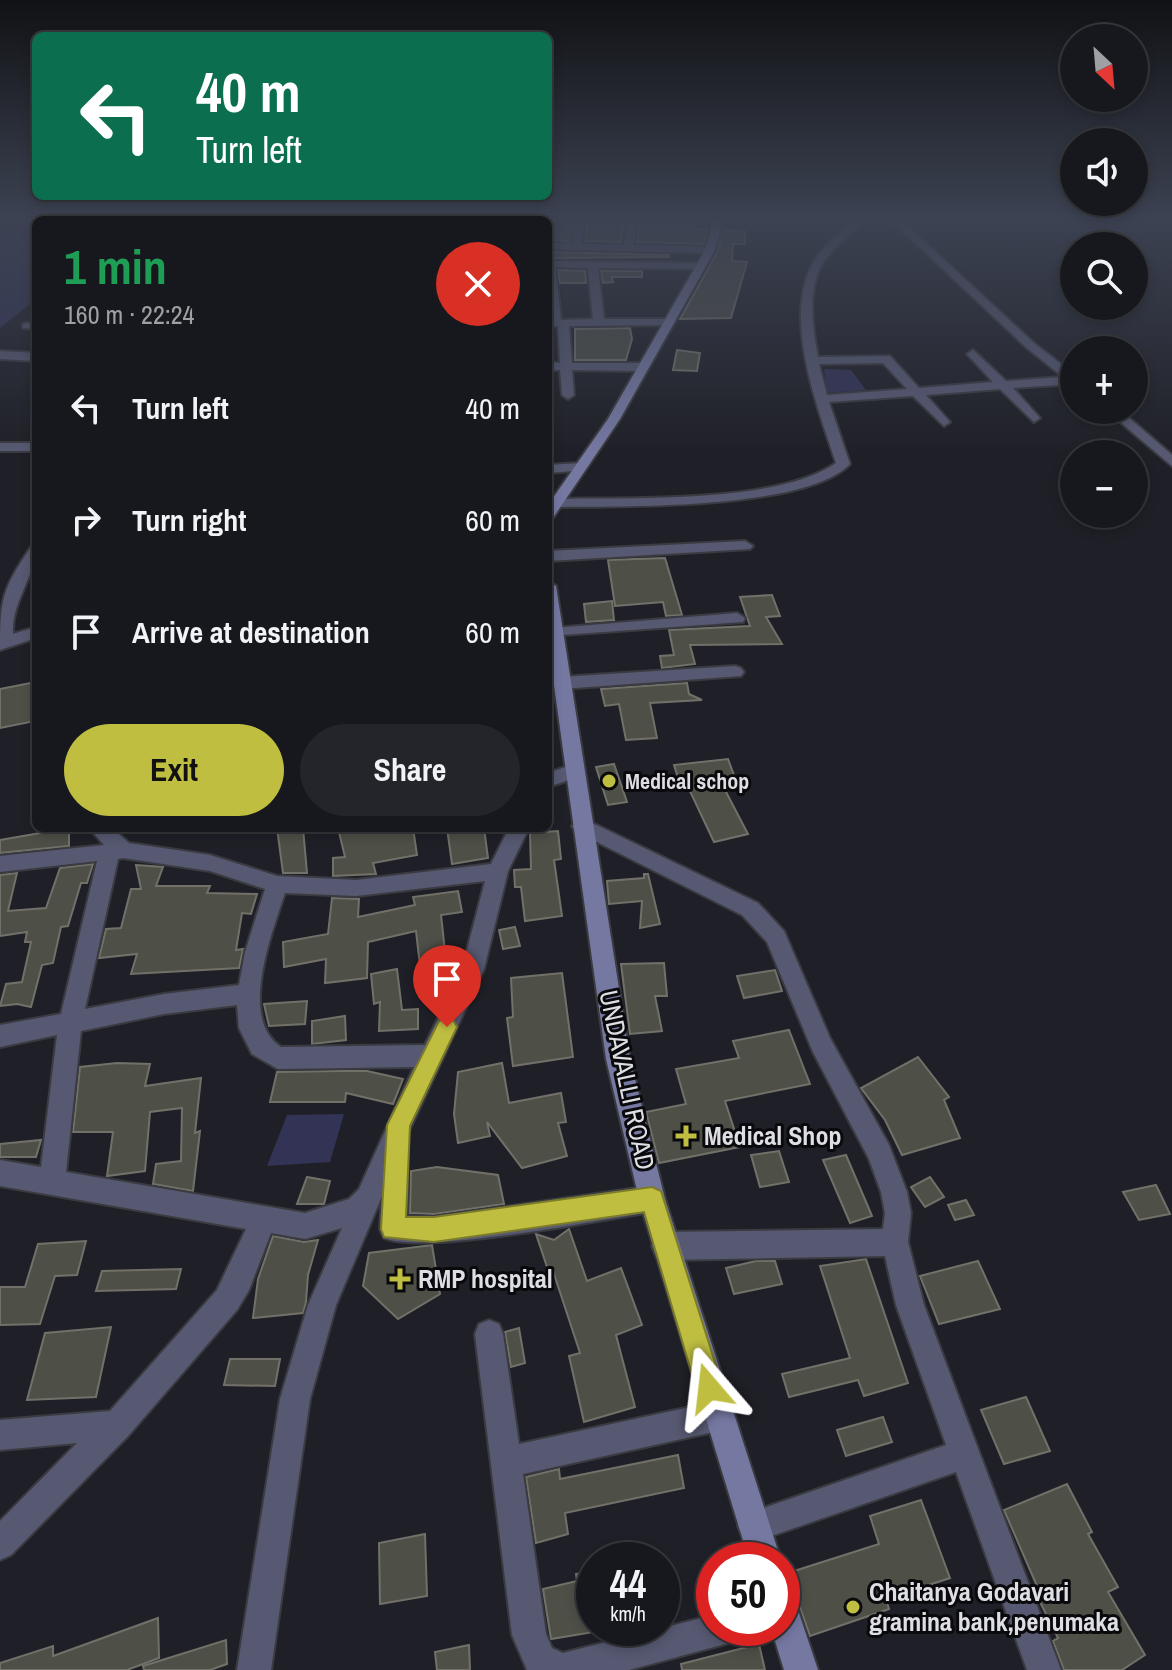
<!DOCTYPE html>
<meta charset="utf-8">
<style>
body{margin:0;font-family:"Archivo Narrow",sans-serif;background:#24252a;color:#f1f3f6;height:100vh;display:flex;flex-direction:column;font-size:30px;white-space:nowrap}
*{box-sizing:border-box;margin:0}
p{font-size:26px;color:#9ea0a4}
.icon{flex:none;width:44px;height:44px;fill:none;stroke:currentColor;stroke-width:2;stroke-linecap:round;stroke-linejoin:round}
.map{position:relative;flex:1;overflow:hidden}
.drawer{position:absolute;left:32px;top:216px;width:520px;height:616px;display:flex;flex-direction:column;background:#17181d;border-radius:12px;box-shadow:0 4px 12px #0003,0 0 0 2px #36373b}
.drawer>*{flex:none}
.guide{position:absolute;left:32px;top:32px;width:520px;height:168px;border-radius:12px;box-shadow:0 4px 12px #0003,0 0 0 2px #36373b;background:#0b6e4f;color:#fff;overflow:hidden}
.needle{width:52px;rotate:154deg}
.controls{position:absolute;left:1060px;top:24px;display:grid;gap:16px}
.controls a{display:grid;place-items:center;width:88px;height:88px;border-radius:50%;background:#17181d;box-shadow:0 4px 12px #0003,0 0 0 2px #36373b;font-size:40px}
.speed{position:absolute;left:576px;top:1542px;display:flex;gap:16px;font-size:40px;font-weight:700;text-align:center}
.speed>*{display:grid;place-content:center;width:104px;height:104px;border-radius:50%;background:#17181d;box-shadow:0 4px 12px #0003,0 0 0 2px #36373b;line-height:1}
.speed small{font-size:20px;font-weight:400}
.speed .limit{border:12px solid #d22;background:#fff;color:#111}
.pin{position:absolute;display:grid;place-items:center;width:68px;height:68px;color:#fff;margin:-82px -34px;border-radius:50% 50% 50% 0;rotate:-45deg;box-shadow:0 0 8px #0007}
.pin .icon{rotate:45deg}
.me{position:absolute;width:88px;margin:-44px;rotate:343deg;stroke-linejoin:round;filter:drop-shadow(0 0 6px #0008)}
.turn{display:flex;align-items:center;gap:28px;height:168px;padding:0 32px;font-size:36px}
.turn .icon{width:104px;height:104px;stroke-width:2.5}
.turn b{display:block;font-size:56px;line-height:68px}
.round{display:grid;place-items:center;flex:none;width:84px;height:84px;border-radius:42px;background:#24252a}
.summary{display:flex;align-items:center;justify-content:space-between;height:136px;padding:0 32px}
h1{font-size:48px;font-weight:700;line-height:60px;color:#1e9e55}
.button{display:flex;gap:16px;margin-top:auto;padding:16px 32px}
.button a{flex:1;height:92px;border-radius:48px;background:#bfbe41;color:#111;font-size:32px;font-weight:700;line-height:92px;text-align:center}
.button a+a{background:#24252a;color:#f1f3f6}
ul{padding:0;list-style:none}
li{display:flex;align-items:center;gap:24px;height:112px;padding:0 32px}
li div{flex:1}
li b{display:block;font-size:30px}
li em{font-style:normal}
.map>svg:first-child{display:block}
.green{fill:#323355}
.building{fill:#4e4f47;stroke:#717169;stroke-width:2}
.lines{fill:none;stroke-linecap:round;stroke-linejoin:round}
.minor-casing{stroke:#3a3b41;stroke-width:4}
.secondary-casing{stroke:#3a3b41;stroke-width:4}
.minor{fill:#575972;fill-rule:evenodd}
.secondary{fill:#7578a1;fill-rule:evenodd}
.route{fill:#bfbe41;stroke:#7c7c2a;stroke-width:2}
.poi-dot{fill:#bfbe41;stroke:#0a0a0d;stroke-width:3}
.labels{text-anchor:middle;stroke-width:6;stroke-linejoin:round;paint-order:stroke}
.poi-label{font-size:22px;font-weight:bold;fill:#dedfe4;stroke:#0a0a0d;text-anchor:start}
.near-street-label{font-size:26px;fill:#dedfe4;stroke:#0a0a0d}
.near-poi-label{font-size:26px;font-weight:bold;fill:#dedfe4;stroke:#0a0a0d;text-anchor:start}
</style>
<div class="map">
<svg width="1172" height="1670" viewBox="0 0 1172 1670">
<rect width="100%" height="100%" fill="#1f2027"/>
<g class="green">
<polygon points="0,220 36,220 36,299 0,328"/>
<polygon points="824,369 851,370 866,390 827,393"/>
<polygon points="344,1114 330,1162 267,1166 287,1115"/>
</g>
<g class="building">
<polygon points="548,220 567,220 571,224 569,241 548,240"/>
<polygon points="611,220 625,220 621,242 585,241 587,224"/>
<polygon points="641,220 695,220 693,229 707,229 704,244 637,242"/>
<polygon points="723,230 745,231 745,244 733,244 732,261 747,262 731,318 680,319 718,251"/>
<polygon points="548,252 669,255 669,257 548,258"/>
<polygon points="558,270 585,271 586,283 560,283"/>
<polygon points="601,271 642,271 642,277 612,277 613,282 603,283"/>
<polygon points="630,328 632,339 626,360 575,360 575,329"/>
<polygon points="677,350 700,353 697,371 673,370"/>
<polygon points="665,558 682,615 666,616 663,602 615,606 608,560"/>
<polygon points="772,595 780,616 766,617 782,644 690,645 695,664 662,668 660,656 674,655 669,630 750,626 740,597"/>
<polygon points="612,601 614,620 586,622 584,604"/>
<polygon points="36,682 35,721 0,728 0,689"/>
<polygon points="687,683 689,694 702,700 650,703 657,738 626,740 619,704 605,706 601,689"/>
<polygon points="728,759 738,786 724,788 748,834 714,842 689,789 681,787 674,765"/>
<polygon points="614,764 627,802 608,805 596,767"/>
<polygon points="69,828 69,846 0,853 0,840"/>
<polygon points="277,828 303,828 307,873 283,873"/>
<polygon points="338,828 413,828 417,855 373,863 376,874 333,876 333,858 345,857"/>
<polygon points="447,828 484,828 488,858 452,864"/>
<polygon points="558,831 561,859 554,860 562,916 525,921 521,887 515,887 514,870 531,869 530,833"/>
<polygon points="93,864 87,883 81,883 68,926 61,927 53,963 42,965 31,1007 17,1004 0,1006 6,984 22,982 31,942 25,942 27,932 0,936 0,875 17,873 8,911 46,908 60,868"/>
<polygon points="136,865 163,867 156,886 210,886 207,893 257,894 251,914 242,913 236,950 243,949 239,968 131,974 137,954 99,958 106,929 121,928 131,889 141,889"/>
<polygon points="644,874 648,874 660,924 640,928 642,901 609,904 607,881 644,878"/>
<polygon points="458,891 462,912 441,915 446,960 420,966 416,931 368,942 367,978 325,983 326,959 284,967 283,942 328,934 332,898 359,899 358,917 415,905 413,897"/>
<polygon points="515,927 520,946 503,949 499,930"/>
<polygon points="664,963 667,996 655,996 662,1031 630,1034 621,964"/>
<polygon points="397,969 402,1010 418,1009 418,1029 379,1031 380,1002 374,1004 371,974"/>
<polygon points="775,970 782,991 744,998 737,976"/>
<polygon points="562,973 573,1057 513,1066 507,1018 513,1017 511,978"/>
<polygon points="307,1001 305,1024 269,1026 264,1004"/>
<polygon points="345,1016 346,1040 312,1044 312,1021"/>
<polygon points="789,1030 810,1084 725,1101 740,1147 659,1163 646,1112 686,1104 676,1069 739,1058 733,1041"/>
<polygon points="918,1057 949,1097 944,1100 960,1138 902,1155 885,1120 861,1088"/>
<polygon points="117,1063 150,1064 145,1086 201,1078 195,1133 200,1131 193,1191 153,1184 156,1164 181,1161 182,1108 150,1112 145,1171 107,1176 113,1132 73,1132 80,1067"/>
<polygon points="502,1063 509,1103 561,1093 566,1122 558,1123 567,1156 522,1168 487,1122 490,1136 458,1143 454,1114 458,1072"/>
<polygon points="339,1071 367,1071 403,1079 393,1104 346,1093 345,1102 270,1102 277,1072"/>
<polygon points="41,1140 36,1157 0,1157 0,1144"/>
<polygon points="779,1151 789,1182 760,1187 751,1155"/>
<polygon points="846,1155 872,1216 850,1223 823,1160"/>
<polygon points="437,1167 498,1175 504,1204 434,1214 410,1213 411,1171"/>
<polygon points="307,1177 330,1181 324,1204 297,1204"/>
<polygon points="930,1177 944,1197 925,1207 911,1187"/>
<polygon points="1156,1185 1170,1214 1139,1220 1123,1192"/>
<polygon points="966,1200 974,1215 955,1220 948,1205"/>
<polygon points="569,1229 587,1281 621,1268 642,1325 616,1335 635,1407 584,1422 569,1356 580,1353 553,1271 548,1270 536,1234 554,1240"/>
<polygon points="273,1236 304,1242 318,1240 308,1275 306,1302 303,1313 253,1318 258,1279"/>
<polygon points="86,1241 77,1275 55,1276 40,1324 0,1325 0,1287 25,1287 38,1244"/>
<polygon points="432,1245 440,1294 398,1319 363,1286 369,1253"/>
<polygon points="866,1259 908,1383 864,1396 858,1380 789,1397 782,1374 850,1358 820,1266"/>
<polygon points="756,1261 775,1261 782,1284 734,1294 726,1268"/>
<polygon points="978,1261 1000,1309 939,1324 920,1276"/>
<polygon points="181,1269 176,1289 96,1291 102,1271"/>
<polygon points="111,1327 96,1397 27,1400 45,1333"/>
<polygon points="519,1328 525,1363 511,1367 505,1332"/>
<polygon points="230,1359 280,1359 275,1386 224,1385"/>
<polygon points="1026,1397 1050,1451 1004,1464 981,1410"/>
<polygon points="883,1417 892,1442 846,1456 837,1430"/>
<polygon points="678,1455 684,1488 565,1513 568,1534 536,1543 526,1477 559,1469 560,1479"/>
<polygon points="1067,1484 1092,1532 1088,1534 1118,1587 1108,1592 1145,1655 1122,1670 1064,1670 1053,1641 1058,1638 1033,1588 1037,1586 1004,1510"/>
<polygon points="921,1500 950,1578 886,1599 889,1609 810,1636 788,1573 879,1544 870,1516"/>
<polygon points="425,1534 427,1596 380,1604 379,1543"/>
<polygon points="594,1570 594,1632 551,1639 543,1589 577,1581 576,1574"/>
<polygon points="158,1618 159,1658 127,1670 0,1670 0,1663 53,1646 53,1656"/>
<polygon points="226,1640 227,1664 210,1670 144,1670 143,1666"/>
<polygon points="759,1644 765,1670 682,1670 681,1664"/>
<polygon points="469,1645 470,1670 437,1670 435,1652"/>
</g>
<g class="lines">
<defs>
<g id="minor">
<polygon points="574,220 584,220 582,244 624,245 628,220 638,220 633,245 710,247 715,250 710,253 548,249 548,243 572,244"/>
<path d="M854,220H864C853,233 838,243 827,257C806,284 812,326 818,357L890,356L919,388L993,382L967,354L973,350L1006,381L1063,377L1027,348L891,220H901L1035,344L1074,374V384L1013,388L1040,418L1034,422L1000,389L926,395L950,422L944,426L913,396L829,402L850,464C805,511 615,506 548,507V499C623,497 776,505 836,463C818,409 783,319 812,265C821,247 839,234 854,220ZM883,363L907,389L827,395L819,364Z"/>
<path d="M548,261L701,263L706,266L701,269L598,268L604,319H669L675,322L669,325L569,326L572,363H642L648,367L642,371L572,370L574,395L568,399L562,395L560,370H548V362L560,363L558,326H548ZM555,267L588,268L593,319L561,320Z"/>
<polygon points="27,323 36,323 36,329 23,328 23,324"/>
<polygon points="0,351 36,353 36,361 0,359"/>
<polygon points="1106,410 1120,410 1172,455 1172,466"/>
<rect x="0" y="443" width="36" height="8"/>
<polygon points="580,463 585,464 585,470 548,473 548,465"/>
<polygon points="745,541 753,546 750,549 548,561 548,551"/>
<path d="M36,545C36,577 11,601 13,634L36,627V638L0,650C0,600 2,589 31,547Z"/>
<polygon points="737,613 745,618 743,622 548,636 548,629 554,628"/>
<polygon points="735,666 741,668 744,672 741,676 561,689 552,683 561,677"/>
<polygon points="574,764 581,766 583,771 581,776 548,787 548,773"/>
<polygon points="582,818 758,903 784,931 830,1038 889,1145 907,1192 911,1213 908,1242 924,1305 1061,1670 1027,1670 956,1472 754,1542 743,1537 738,1526 743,1515 946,1445 896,1305 885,1256 666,1260 656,1256 652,1246 656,1236 666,1232 883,1229 885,1213 881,1192 869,1159 813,1052 767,942 742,915 575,831 572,826"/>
<path d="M89,828H112L129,843L210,855L277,876L356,880L491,864L509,828H529L508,871L484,969L408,1133L407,1216L434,1217L652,1186L661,1190L665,1199L661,1208L652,1212C599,1220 424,1255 384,1238L380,1229L382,1196L336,1305L310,1399L271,1670H237L280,1399L308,1305L342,1228L305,1239L271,1233L249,1290L237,1310L128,1436L11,1555L0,1560V1521L77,1443L0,1450V1420L110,1411L217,1290L246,1229L0,1186V1160L41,1167L57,1035L0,1047V1025L61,1014L97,861L0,872V856L104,845ZM123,858L210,871L265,889L245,952L239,985L164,994L85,1009L118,859ZM485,881L462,969L425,1045L281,1047C238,1019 272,933 285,893L356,896ZM237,1005L239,1028L252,1054L278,1069L414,1067L359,1189L349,1199L305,1213L66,1172L81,1031L164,1014Z"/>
<polygon points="489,1320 499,1324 503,1334 519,1444 718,1401 729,1405 733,1416 729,1427 718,1431 523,1474 546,1634 552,1648 563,1653 714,1615 714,1628 745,1628 740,1640 629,1670 527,1670 512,1635 475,1334 479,1324"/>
</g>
<g id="secondary">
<polygon points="713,220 723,220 715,250 620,419 553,518 548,519 548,505 608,419 705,250"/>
<polygon points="548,581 556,586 630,1059 665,1199 781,1560 749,1560 639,1199 606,1059 548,642"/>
<polygon points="782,1593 794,1598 818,1670 784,1670 771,1628 782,1628"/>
</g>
</defs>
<use href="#minor" class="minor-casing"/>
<use href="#secondary" class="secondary-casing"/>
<use href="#minor" class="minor"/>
<use href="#secondary" class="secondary"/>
</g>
<linearGradient id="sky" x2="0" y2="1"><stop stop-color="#111215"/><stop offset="0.48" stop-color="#3c4252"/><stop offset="1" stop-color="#3c4252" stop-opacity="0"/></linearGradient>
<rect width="1172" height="454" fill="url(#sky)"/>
<polygon class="route" points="447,1018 454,1021 457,1027 410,1126 406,1217 434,1217 652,1187 661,1191 723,1388 719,1397 709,1401 700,1397 696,1388 644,1212 434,1242 384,1237 381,1229 387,1125 439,1021"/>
<g class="poi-dot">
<circle cx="609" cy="781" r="8"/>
<path d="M682 1124h8v8h8v8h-8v8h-8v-8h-8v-8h8z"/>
<path d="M396 1267h8v8h8v8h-8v8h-8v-8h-8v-8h8z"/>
<circle cx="853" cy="1607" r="8"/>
</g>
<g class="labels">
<g class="poi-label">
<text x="625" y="789">Medical schop</text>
</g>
<g class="near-street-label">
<text transform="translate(627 1080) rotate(78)" y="9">UNDAVALLI ROAD</text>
</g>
<g class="near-poi-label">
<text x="704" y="1145">Medical Shop</text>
<text x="418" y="1288">RMP hospital</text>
<text x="869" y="1601">Chaitanya Godavari<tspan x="869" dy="30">gramina bank,penumaka</tspan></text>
</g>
</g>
</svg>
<div class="controls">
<a><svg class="needle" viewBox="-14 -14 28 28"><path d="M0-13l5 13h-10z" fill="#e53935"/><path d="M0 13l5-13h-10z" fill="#9ea0a4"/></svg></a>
<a><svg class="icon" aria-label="sound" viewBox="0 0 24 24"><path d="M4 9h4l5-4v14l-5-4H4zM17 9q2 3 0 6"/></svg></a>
<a><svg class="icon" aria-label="search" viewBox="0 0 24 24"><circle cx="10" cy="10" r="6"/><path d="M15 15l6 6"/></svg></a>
<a>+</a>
<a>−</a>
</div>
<div class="speed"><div>44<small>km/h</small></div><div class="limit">50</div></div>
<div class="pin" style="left:447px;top:1027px;background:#d93025"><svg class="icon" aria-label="arrive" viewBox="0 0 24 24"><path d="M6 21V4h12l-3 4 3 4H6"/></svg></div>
<svg class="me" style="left:709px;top:1388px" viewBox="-20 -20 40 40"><path d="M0-17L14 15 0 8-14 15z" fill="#bfbe41" stroke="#fff" stroke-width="4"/></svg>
<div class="guide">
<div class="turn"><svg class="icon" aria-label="left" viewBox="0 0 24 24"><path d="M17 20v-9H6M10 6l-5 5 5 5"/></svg><div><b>40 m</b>Turn left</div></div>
</div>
<section class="drawer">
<div class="summary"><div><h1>1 min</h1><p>160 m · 22:24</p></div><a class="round" style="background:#d93025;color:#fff"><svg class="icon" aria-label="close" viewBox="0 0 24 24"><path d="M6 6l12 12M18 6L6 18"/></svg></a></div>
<ul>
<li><svg class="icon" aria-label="left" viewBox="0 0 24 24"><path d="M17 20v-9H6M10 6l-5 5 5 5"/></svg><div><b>Turn left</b></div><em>40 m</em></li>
<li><svg class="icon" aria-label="right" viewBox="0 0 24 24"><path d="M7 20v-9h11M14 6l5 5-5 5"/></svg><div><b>Turn right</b></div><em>60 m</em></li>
<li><svg class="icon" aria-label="arrive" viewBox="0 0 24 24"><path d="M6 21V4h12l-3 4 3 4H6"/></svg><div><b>Arrive at destination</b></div><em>60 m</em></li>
</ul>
<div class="button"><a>Exit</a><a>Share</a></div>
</section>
</div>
